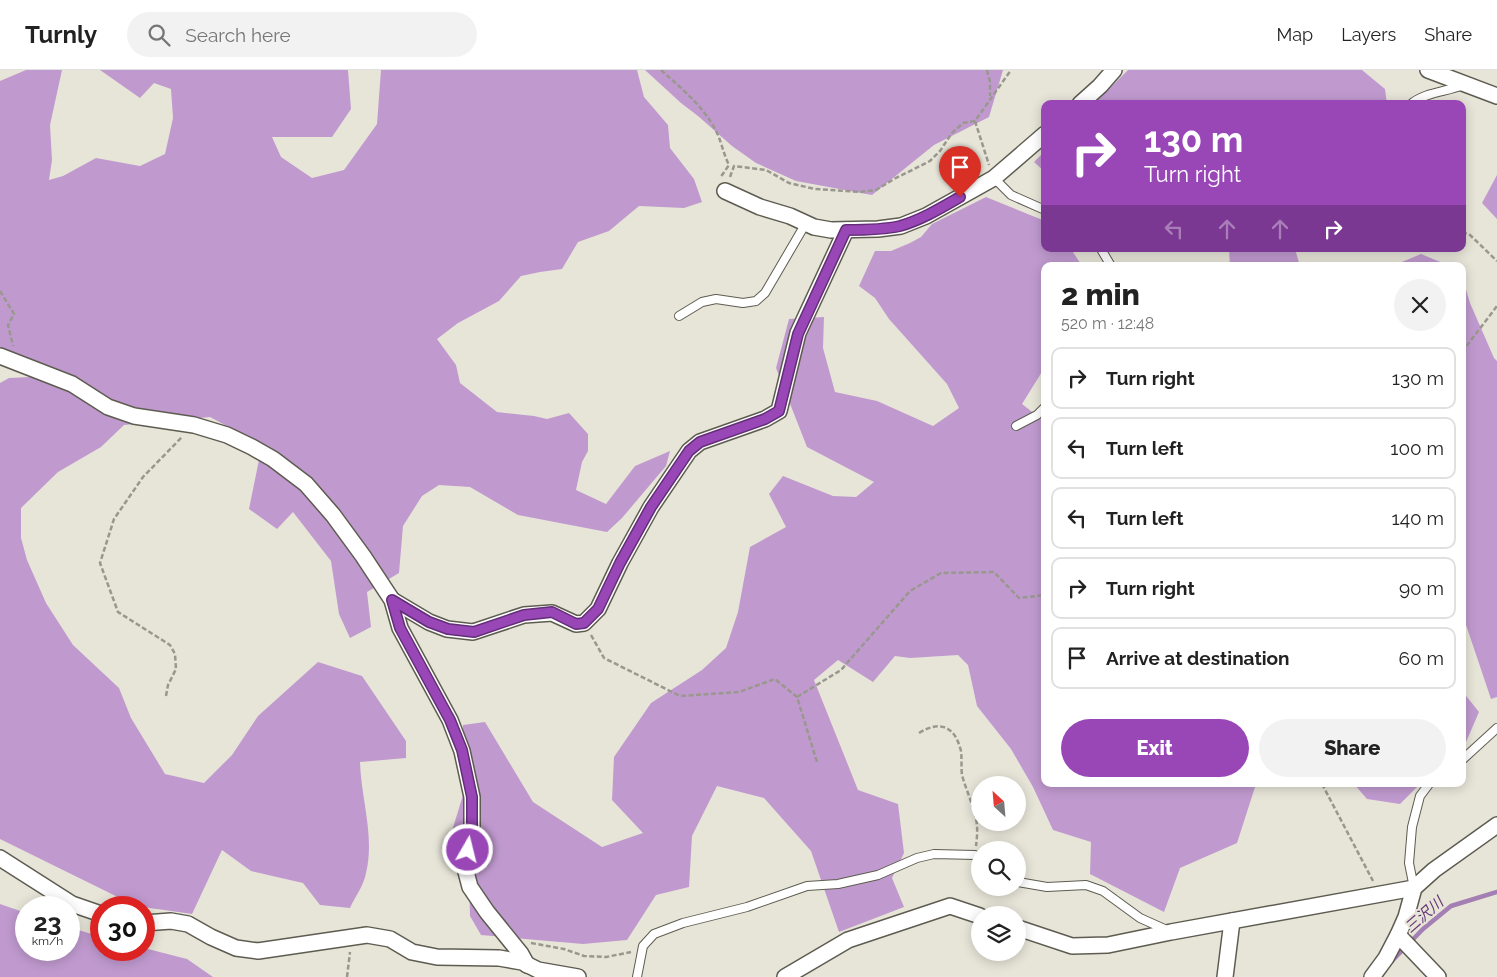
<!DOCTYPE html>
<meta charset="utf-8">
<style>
body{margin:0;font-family:Raleway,"Noto Sans JP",sans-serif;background:#f2f2f2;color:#222;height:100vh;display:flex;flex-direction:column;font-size:19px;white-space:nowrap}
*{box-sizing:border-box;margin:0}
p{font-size:16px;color:#767676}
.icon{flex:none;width:28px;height:28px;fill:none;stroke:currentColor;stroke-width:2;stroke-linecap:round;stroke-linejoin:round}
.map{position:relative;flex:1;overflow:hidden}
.side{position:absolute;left:1041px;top:192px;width:425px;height:525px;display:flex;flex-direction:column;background:#fff;border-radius:10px;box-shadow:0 2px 12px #0003}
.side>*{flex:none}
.guide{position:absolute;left:1041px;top:30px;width:425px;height:152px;border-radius:10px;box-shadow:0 2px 12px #0003;background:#9947b7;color:#fff;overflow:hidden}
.needle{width:32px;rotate:334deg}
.controls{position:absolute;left:971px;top:706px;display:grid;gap:10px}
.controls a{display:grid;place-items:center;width:55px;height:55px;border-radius:50%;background:#fff;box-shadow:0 2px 12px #0003;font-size:25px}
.speed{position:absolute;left:15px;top:826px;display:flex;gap:10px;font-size:25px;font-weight:700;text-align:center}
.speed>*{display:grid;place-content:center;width:65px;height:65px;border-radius:50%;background:#fff;box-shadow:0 2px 12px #0003;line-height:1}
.speed small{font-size:12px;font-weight:400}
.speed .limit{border:8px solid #d22;background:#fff;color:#111}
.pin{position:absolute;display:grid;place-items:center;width:42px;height:42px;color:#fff;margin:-51px -21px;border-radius:50% 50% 50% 0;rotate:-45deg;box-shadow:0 0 5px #0007}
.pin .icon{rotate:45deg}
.me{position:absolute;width:55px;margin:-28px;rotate:8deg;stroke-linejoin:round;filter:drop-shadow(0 0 4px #0008)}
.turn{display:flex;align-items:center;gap:18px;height:105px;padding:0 20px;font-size:22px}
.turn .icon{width:65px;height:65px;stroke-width:2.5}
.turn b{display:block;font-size:35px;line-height:42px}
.lanes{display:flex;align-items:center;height:48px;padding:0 20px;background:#0003;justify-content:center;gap:25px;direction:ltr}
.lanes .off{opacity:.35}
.round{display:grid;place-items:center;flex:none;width:52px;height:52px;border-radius:26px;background:#f2f2f2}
.overview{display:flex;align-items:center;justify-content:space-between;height:85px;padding:0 20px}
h1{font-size:30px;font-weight:800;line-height:38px}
.button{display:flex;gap:10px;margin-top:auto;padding:10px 20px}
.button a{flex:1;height:58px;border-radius:30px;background:#9947b7;color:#fff;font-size:20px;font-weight:800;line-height:58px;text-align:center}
.button a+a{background:#f2f2f2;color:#222}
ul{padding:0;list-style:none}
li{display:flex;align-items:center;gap:15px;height:62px;margin:0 10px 8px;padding:0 10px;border:2px solid #e0e0e0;border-radius:10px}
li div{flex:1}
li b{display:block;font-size:19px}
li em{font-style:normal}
header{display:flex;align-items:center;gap:30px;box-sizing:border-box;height:70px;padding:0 25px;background:#fff;border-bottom:1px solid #e0e0e0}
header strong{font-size:24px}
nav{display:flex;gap:28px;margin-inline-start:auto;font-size:18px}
.search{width:350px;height:45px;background:#f2f2f2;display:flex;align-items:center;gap:12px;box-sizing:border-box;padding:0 18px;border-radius:28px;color:#767676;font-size:19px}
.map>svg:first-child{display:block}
.forest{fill:#c09acf}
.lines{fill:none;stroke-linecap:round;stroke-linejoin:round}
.stream{stroke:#a47fb3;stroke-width:4.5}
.service-casing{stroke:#5e5c51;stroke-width:10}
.minor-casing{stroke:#5e5c51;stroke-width:18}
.path{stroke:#99978e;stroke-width:2.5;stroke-dasharray:5 2.5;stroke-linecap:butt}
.service{stroke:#fff;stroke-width:8}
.minor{stroke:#fff;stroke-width:15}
.route-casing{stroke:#632e77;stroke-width:12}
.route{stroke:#9947b7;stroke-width:9}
.labels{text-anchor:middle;stroke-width:4;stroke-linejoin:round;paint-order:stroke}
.water-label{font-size:15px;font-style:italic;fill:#653677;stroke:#e7e5d8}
</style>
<header>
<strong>Turnly</strong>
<div class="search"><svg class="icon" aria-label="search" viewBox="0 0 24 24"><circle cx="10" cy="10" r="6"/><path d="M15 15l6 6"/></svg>Search here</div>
<nav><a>Map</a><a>Layers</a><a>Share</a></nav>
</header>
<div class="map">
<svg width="1497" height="907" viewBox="0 0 1497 907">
<rect width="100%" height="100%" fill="#e7e5d8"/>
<g class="forest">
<path d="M26,0H62L50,55L52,90L49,110L63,106L96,88L140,96L165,84L173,48L171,19L154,13L140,28L100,0H348L351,39L332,67H272L281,87L312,108L344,100L377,54L381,0H637L644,27L668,55L670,78L694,109L702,132L684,138L639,136L609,161L578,172L562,199L540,202L521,206L499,231L458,253L437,269L456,295L460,313L497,342L534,346L547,349L569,343L588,364V381L582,392L576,420L606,434L635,396L670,381L666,396L622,448L607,462L518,445L470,417L439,415L422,426L403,456L399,503L367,522L371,557L350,568L339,544L331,491L293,442L277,459L249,439L262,375L210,347L124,355L101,377L58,402L21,438V468L27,490L46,533L73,575L119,618L131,648L165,704L204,713L232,685L258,646L318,592L362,606L406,671V688L360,692C361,729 375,766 366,803C364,815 355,827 350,838L320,835L303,813L251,801L222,780L192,844L136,836L0,769V313L9,308L30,307L35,293L0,278V11Z"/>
<polygon points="645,0 1003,0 989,47 934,75 872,125 796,111 756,93 732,76 698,46 681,33"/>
<polygon points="1128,0 1362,0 1385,19 1387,34 1094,34"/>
<polygon points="1045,81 1045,102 1034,92"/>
<polygon points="1497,105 1497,149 1482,133"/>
<polygon points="986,127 1045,151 1045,179 1071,179 1082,196 1045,196 1045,297 1022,334 1045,352 1045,714 1256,714 1237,773 1180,798 1164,842 1090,804 1091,772 1053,760 1033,717 1011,679 977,636 968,595 958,585 910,588 895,586 873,612 838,590 814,610 858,720 898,734 904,783 892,808 904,837 839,862 811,781 764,728 717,716 692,766 689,817 656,825 627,870 583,874 481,865 470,846 469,808 448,774 463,725 463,655 485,652 533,732 602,777 643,763 612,730 614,687 651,633 702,600 726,578 738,542 750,477 786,457 769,424 783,406 833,426 856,427 874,412 807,377 776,298 789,249 824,247 823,278 835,322 877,331 933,356 959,338 947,314 889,249 875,228 859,216 875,181 891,181 910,173 921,167 932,154"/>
<polygon points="1229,179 1295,179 1300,196 1230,196"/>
<polygon points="1421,184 1450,196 1397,196 1397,194"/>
<polygon points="1462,206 1470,233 1494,288 1497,291 1497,627 1491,629 1463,546"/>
<polygon points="1463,622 1479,642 1463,679 1462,679"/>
<polygon points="1354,714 1420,714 1400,734 1367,729"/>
<polygon points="0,834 26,843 26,880 69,880 69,857 101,867 101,880 144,880 144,878 187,889 213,907 0,907"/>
</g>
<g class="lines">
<polyline class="stream" points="1389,894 1423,859 1451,836 1497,822"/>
<defs>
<g id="service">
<path d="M1411,34C1425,22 1446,22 1463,15"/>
<polyline points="994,108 1011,125 1045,140"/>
<polyline points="1101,179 1111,196"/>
<polyline points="679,246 702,232 716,229 743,233 756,231 765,223 806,153"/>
<polyline points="1016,356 1037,345 1045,337"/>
<polyline points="1462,690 1497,658"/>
<polyline points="1018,812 1047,817 1086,815 1103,821 1140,848 1169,861"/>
<polyline points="1414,818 1409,793 1412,757 1420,726 1429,714"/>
<polyline points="637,907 643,876 654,864 683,853 747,837 807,816 838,814 878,805 917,788 934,784 975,785 980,788"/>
</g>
<g id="minor">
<polyline points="1428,0 1497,26"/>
<polyline points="1080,34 1100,16 1114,0"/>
<polyline points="725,121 760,137 790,146 814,157 831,160 878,159 901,156 926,146 994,108 1045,64"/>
<polyline points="0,286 72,314 108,337 134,346 194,355 227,365 252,377 273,389 306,414 333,445 363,486 392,530 400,558 450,650 462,681 472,727 472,762 465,798 470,817 487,842 521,884 527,895"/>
<polyline points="392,530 429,552 447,559 473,562 524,545 552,543 576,554 584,553 598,539 620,493 651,437 689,381 700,372 765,349 779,341 798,263 846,160"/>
<polyline points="0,788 72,834 101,844"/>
<polyline points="144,853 171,851 188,854 211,867 236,878 258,881 367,865 390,869 412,882 437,887 499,888 522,892 538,900 578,907"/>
<polyline points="1018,858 1072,876 1108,875 1171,862 1414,818"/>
<polyline points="1398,865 1438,907"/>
<polyline points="785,907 848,870 950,836 980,846"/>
<polyline points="1225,907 1232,851"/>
<polyline points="1372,907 1386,888 1398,865 1406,847 1414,818 1434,800 1497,755"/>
</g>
</defs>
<use href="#service" class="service-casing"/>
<use href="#minor" class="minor-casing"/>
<g class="path">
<path d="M661,0C683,20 705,37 718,65C722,75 724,85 729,95L720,108"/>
<polyline points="987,0 990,12 990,26"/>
<polyline points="975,51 989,95"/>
<polyline points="730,107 734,96 766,100 789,113 815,119 860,122 876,120 894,109 930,91 940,81 952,63 963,53 975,51 1011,0"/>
<polyline points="1462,162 1470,165 1497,191"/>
<polyline points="0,221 14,244 8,255 13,276"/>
<polyline points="1462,282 1497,236"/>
<polyline points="591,565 604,588 680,626 739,622 775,609 797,627 817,692"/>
<polyline points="166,626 168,615 176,599 175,584 170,575 118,542 100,493 114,449 143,407 182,367"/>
<polyline points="797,627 841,600 910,521 941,503 994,502 1019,528 1045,525"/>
<path d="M919,663C940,650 955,656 961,681C962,689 961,697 962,705C966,720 973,734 976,749C978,758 977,768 976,776"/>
<polyline points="1322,714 1373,811"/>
<polyline points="531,873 564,879 584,886 606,887 631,882"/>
<polyline points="347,907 350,882"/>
</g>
<use href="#service" class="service"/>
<use href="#minor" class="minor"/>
</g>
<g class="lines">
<defs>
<path id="route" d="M468,780L472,762V727L462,680L450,650L400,558L392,530L429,552L448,559L474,562L524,545L552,542L576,554L584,553L598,539L620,493L651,437L689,381L700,372L765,349L779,341L798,264L846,160C864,160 883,160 900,156C921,150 941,138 960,127"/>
</defs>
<use href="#route" class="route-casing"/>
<use href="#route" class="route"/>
</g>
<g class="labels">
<g class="water-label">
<text transform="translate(1424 845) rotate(-41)" y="5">三沢川</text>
</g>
</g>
</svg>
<div class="controls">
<a><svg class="needle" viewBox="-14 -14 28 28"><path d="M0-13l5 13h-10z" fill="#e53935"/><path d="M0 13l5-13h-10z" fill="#767676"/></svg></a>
<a><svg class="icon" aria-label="search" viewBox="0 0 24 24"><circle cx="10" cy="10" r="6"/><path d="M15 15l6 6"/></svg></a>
<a><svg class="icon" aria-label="layers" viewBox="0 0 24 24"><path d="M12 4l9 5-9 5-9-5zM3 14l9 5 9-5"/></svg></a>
</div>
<div class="speed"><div>23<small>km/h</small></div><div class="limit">30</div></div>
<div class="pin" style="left:960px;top:127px;background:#d93025"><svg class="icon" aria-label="arrive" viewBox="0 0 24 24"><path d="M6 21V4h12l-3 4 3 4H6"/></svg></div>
<svg class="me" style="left:468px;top:780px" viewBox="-20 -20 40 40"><circle r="17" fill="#9947b7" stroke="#fff" stroke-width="3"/><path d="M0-11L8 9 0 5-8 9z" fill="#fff"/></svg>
<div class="guide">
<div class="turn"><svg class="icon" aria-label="right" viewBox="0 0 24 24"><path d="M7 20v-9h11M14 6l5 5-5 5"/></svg><div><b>130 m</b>Turn right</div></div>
<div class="lanes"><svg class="icon off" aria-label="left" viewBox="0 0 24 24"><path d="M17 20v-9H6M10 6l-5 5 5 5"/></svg><svg class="icon off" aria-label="ahead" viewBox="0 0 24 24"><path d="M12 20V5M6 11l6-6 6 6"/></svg><svg class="icon off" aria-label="ahead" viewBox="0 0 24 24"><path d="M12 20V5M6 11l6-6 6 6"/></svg><svg class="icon" aria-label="right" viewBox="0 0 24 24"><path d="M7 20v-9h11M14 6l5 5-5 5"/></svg></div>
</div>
<section class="side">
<div class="overview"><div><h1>2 min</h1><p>520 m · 12:48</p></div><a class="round"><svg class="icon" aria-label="close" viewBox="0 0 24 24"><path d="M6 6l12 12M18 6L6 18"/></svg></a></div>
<ul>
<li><svg class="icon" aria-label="right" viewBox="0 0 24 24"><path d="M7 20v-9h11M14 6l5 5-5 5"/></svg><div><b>Turn right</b></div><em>130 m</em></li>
<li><svg class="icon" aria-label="left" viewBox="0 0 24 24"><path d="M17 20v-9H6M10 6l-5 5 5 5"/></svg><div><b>Turn left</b></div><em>100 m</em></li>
<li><svg class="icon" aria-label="left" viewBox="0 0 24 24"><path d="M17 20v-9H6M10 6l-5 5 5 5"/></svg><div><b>Turn left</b></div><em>140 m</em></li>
<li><svg class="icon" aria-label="right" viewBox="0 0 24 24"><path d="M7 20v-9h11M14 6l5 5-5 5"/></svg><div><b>Turn right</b></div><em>90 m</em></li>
<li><svg class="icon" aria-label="arrive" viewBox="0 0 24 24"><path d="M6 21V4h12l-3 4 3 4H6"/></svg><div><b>Arrive at destination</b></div><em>60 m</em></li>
</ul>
<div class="button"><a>Exit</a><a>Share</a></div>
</section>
</div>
